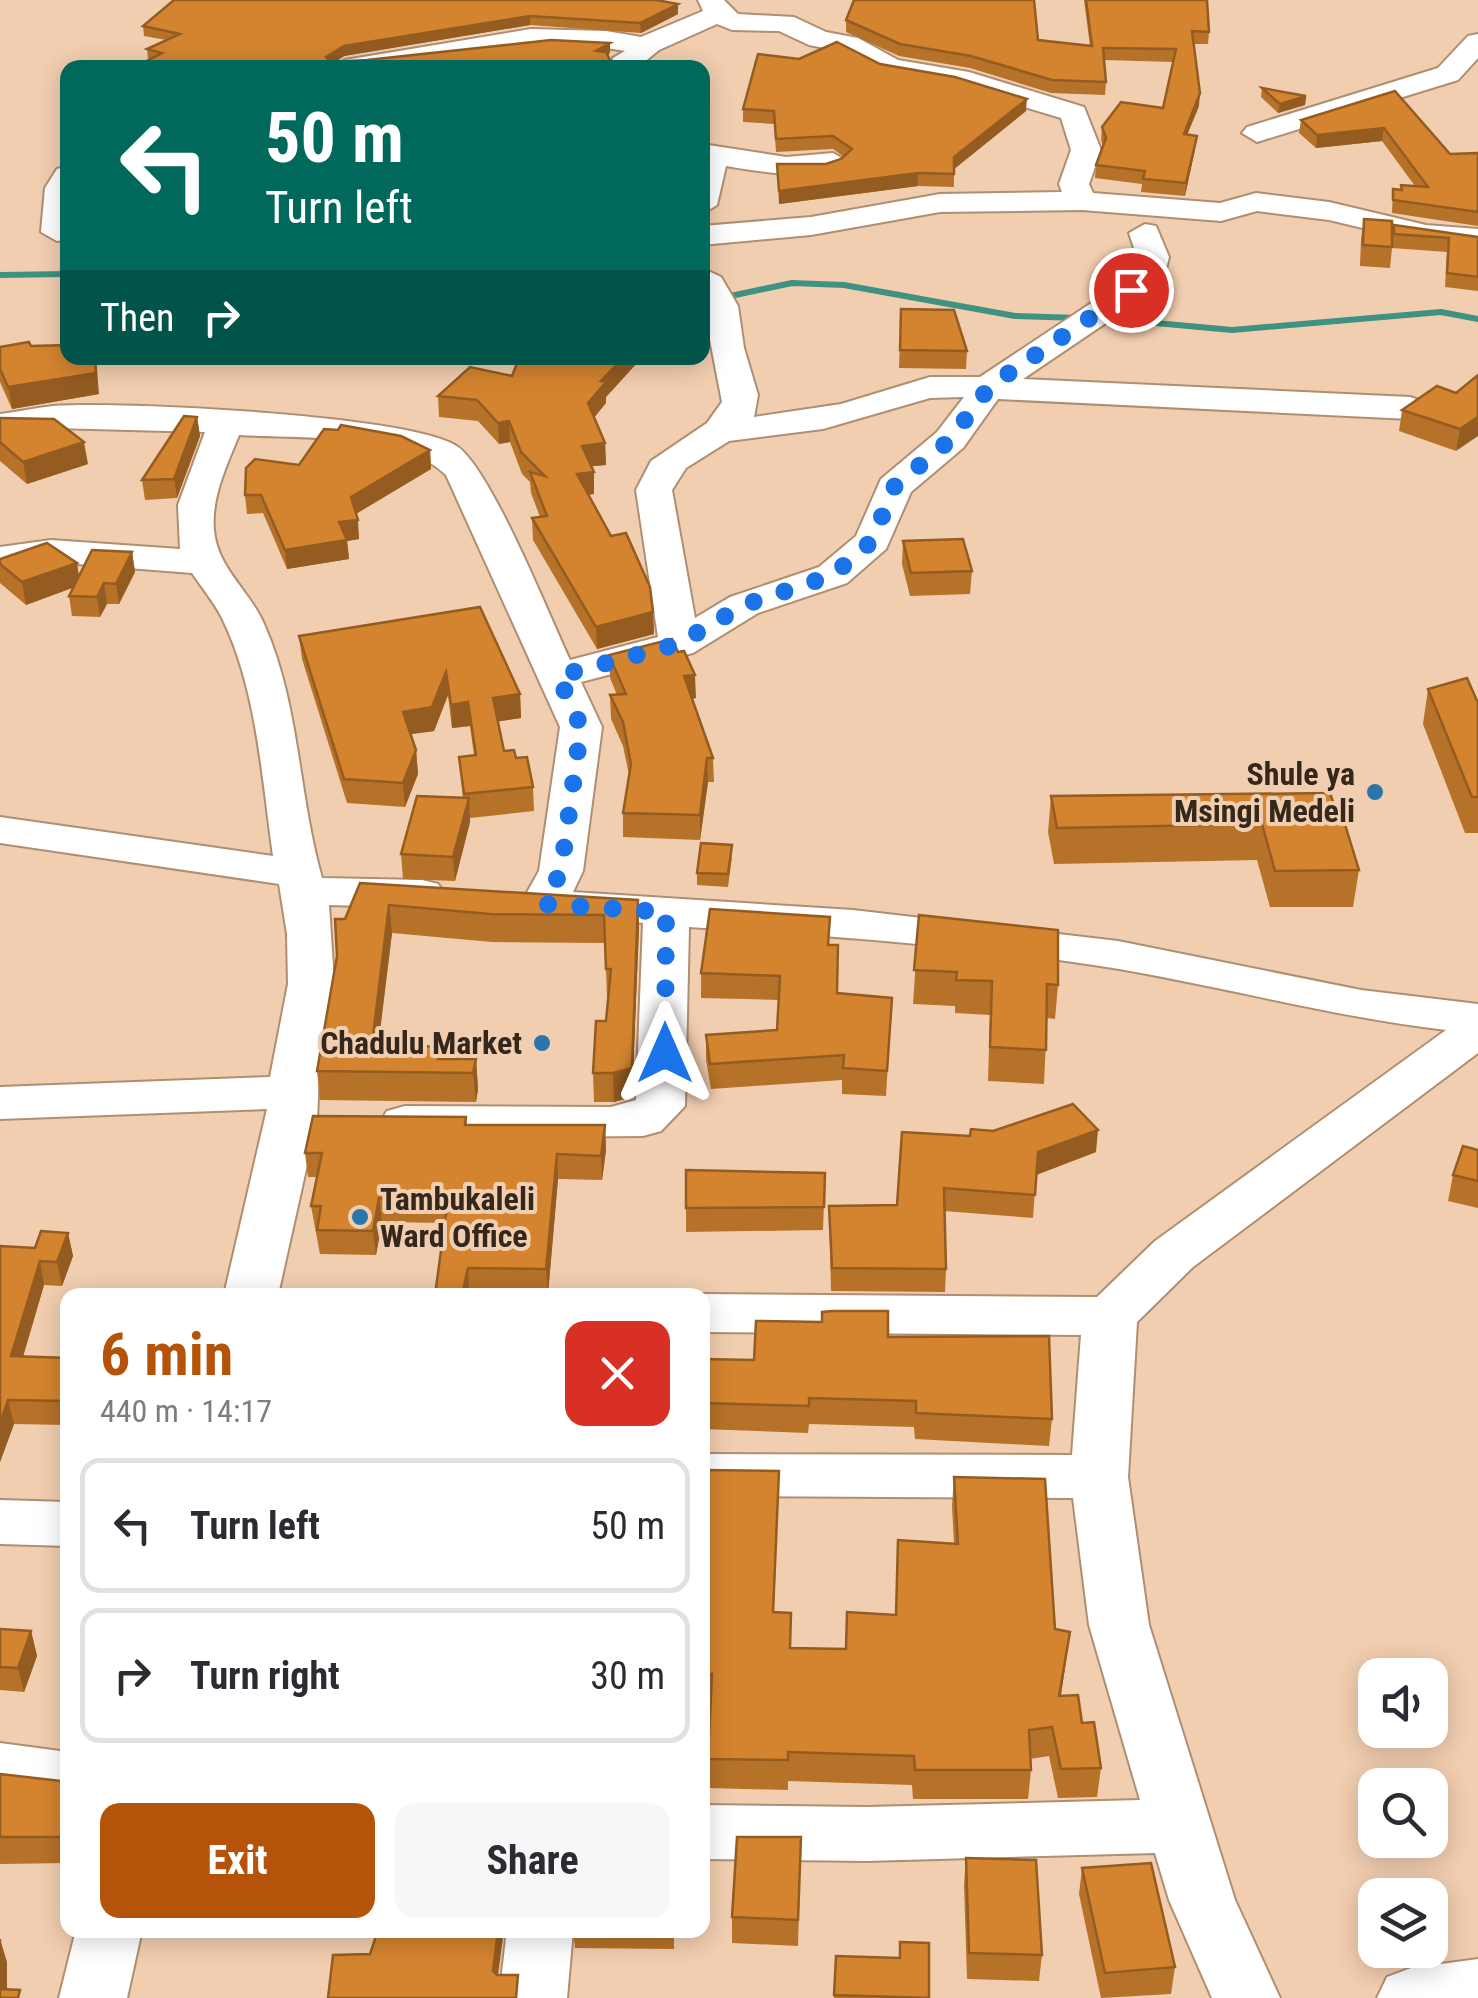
<!DOCTYPE html>
<meta charset="utf-8">
<style>
body{margin:0;font-family:"Roboto Condensed",sans-serif;background:#f7f7f7;color:#2b2b33;height:100vh;display:flex;flex-direction:column;font-size:38px;white-space:nowrap}
*{box-sizing:border-box;margin:0}
p{font-size:32px;color:#7c7c81}
.icon{flex:none;width:55px;height:55px;fill:none;stroke:currentColor;stroke-width:2;stroke-linecap:round;stroke-linejoin:round}
.map{position:relative;flex:1;overflow:hidden}
.side{position:absolute;left:60px;top:1288px;width:650px;height:650px;display:flex;flex-direction:column;background:#fff;border-radius:20px;box-shadow:0 5px 25px #0003}
.side>*{flex:none}
.guide{position:absolute;left:60px;top:60px;width:650px;height:305px;border-radius:20px;box-shadow:0 5px 25px #0003;background:#00695c;color:#fff;overflow:hidden}
.controls{position:absolute;left:1358px;top:1658px;display:grid;gap:20px}
.controls a{display:grid;place-items:center;width:90px;height:90px;border-radius:20px;background:#fff;box-shadow:0 5px 25px #0003;font-size:50px}
.pin{position:absolute;display:grid;place-items:center;width:85px;height:85px;color:#fff;margin:-42px;border:5px solid #fff;border-radius:50%;box-shadow:0 2px 10px #0007}
.me{position:absolute;width:110px;margin:-55px;rotate:0deg;stroke-linejoin:round;filter:drop-shadow(0 0 8px #0008)}
.turn{display:flex;align-items:center;gap:35px;height:210px;padding:0 40px;font-size:45px}
.turn .icon{width:130px;height:130px;stroke-width:2.5}
.turn b{display:block;font-size:70px;line-height:85px}
.then{display:flex;align-items:center;height:95px;padding:0 40px;background:#0003;gap:20px;font-size:38px}
.round{display:grid;place-items:center;flex:none;width:105px;height:105px;border-radius:20px;background:#f7f7f7}
.headline{display:flex;align-items:center;justify-content:space-between;height:170px;padding:0 40px}
h1{font-size:60px;font-weight:700;line-height:75px;color:#b45309}
.primary-button{display:flex;gap:20px;margin-top:auto;padding:20px 40px}
.primary-button a{flex:1;height:115px;border-radius:20px;background:#b45309;color:#fff;font-size:40px;font-weight:700;line-height:115px;text-align:center}
.primary-button a+a{background:#f7f7f7;color:#2b2b33}
ul{padding:0;list-style:none}
li{display:flex;align-items:center;gap:30px;height:135px;margin:0 20px 15px;padding:0 20px;border:5px solid #e1e1e2;border-radius:20px}
li div{flex:1}
li b{display:block;font-size:38px}
li em{font-style:normal}
.map>svg:first-child{display:block}
.lines{fill:none;stroke-linecap:round;stroke-linejoin:round}
.stream{stroke:#3f9182;stroke-width:6}
.minor-casing{stroke:#af8e71;stroke-width:4}
.minor{fill:#fff;fill-rule:evenodd}
.wall{fill:#b67228}
.shaded-wall{fill:#945c21}
.building{fill:#d4842f;stroke:#945c21;stroke-width:2.5}
.route{stroke:#1a73e8;stroke-width:18;stroke-dasharray:0 32.4}
.poi-dot{fill:#2b75a9;stroke:#f2ceb0;stroke-width:4}
.labels{text-anchor:middle;stroke-width:8;stroke-linejoin:round;paint-order:stroke}
.poi-label{font-size:32px;font-weight:bold;fill:#34271b;stroke:#f2ceb0;text-anchor:end}
</style>
<div class="map">
<svg width="1478" height="1998" viewBox="0 0 1478 1998">
<rect width="100%" height="100%" fill="#f2ceb0"/>
<g class="lines">
<g class="stream">
<polyline points="0,275 68,274"/>
<polyline points="721,298 792,283 844,285 1015,316 1079,318"/>
<polyline points="1101,318 1232,330 1441,312 1478,319"/>
</g>
<defs>
<g id="minor">
<path d="M698,0H724L738,14L794,17L826,32L858,38L898,60L969,72L1084,107L1101,150L1089,184L1093,193L1220,203L1256,193L1329,202L1426,225L1478,229V247L1426,243L1329,220L1257,211L1221,221L1082,210L940,212L811,235L702,245V226L811,217L940,194L1062,192L1059,184L1071,150L1061,118L955,86L880,73L840,51L809,45L779,31L732,30L717,24L659,50L637,68H611L613,58L625,51C526,33 430,68 331,68L345,60L531,29L606,31L641,37L703,11Z"/>
<polygon points="1478,34 1478,58 1458,80 1257,142 1242,133 1247,127 1438,68 1468,36"/>
<path d="M702,144L786,157L833,153L848,162C830,186 753,170 726,166L717,205L702,214Z"/>
<polygon points="68,166 68,239 57,241 41,232 45,188 57,169"/>
<path d="M1145,224L1156,226L1169,257L1162,285L1023,379L1410,397L1422,401L1428,408L1422,415L1410,419L998,399L963,448L911,492L886,549L847,583L758,613L693,653L581,682L602,727L583,871L573,892L853,910L1118,941L1361,990L1478,1004V1053L1193,1267L1137,1322L1128,1477L1149,1625L1235,1900L1280,1998H1212L1169,1900L1155,1853L867,1861L702,1859V1805L867,1807L1140,1800L1089,1625L1073,1498L702,1496V1454L1072,1455L1081,1335L702,1332V1295H699L702,1294L1097,1297L1155,1241L1446,1030C1335,1017 1229,988 1119,969C977,946 832,936 689,927L685,1106L661,1131L643,1136L405,1138L387,1133L380,1122L387,1111L405,1106L611,1107L636,1100L643,923L557,913L544,917L528,913L521,903L539,871L560,727L446,475C403,432 298,439 239,435C227,465 211,497 214,530C217,568 250,591 264,624C300,705 298,794 322,878L422,880L438,884L445,894L438,904L422,908L329,905L335,997L319,1073L317,1120L278,1295H224L267,1109L0,1119V1087L270,1077L288,984L287,934L279,884L0,843V817L273,856C262,779 257,689 222,618C214,602 202,588 192,573L51,562L0,569V547L51,540L180,549L178,505L205,432L53,428L0,436V414C17,412 35,408 53,406C115,401 416,415 458,447C492,472 549,615 570,660L658,637L636,490L651,461L707,423L722,402L702,298V268L721,277L738,306L744,348L758,395L754,417L841,404L930,377H980L1135,274L1137,257L1129,233ZM964,397L937,432L881,479L856,536L819,567L730,597L695,618L672,490L686,468L729,441L823,429L930,398Z"/>
<polygon points="0,1500 68,1502 68,1546 0,1544"/>
<polygon points="0,1743 68,1752 68,1804 0,1795"/>
<polygon points="76,1930 142,1930 127,1998 59,1998"/>
<polygon points="507,1930 573,1930 567,1998 499,1998"/>
<polygon points="1478,1959 1478,1998 1377,1998 1387,1977 1411,1968"/>
</g>
</defs>
<use href="#minor" class="minor-casing"/>
<use href="#minor" class="minor"/>
</g>
<g class="wall">
<polygon points="1084,0 1207,0 1209,32 1208,44 1194,44 1199,106 1187,135 1195,149 1185,196 1141,192 1142,184 1095,178 1096,165 1103,146 1101,140 1102,127 1163,108 1173,62 1104,60 1106,82 1105,95 1051,93 970,68 899,56 846,32 846,20 1090,46"/>
<polygon points="678,4 678,14 641,33 530,25 344,56 336,62 610,43 610,53 608,55 614,68 148,59 147,49 166,40 144,36 143,26"/>
<polygon points="799,59 880,64 1026,111 954,169 954,187 918,186 779,204 777,164 826,164 841,159 844,157 833,149 776,152 774,124 743,122 743,109"/>
<polygon points="1262,88 1306,96 1305,105 1278,113 1261,97"/>
<polygon points="1395,91 1450,154 1478,153 1478,226 1392,213 1393,189 1401,190 1415,186 1382,141 1316,148 1299,133 1301,120"/>
<polygon points="1364,219 1392,234 1478,237 1478,291 1445,287 1447,252 1392,248 1390,268 1360,266 1361,239"/>
<polygon points="901,309 967,351 966,369 899,368"/>
<polygon points="31,346 99,394 12,409 0,382 0,347"/>
<polygon points="519,358 637,358 637,363 606,397 606,403 594,417 605,443 606,465 591,466 594,494 588,495 653,612 654,634 597,649 533,540 532,518 540,517 531,493 530,482 522,474 510,442 499,444 478,421 439,417 438,396 512,376"/>
<polygon points="1478,375 1456,451 1399,431 1402,410 1456,393"/>
<polygon points="197,417 200,436 177,498 145,500 142,480"/>
<polygon points="0,418 88,464 27,484 0,461"/>
<polygon points="430,450 431,469 356,514 359,539 347,541 349,559 287,569 263,513 247,514 245,495 299,465"/>
<polygon points="903,541 972,571 970,594 910,596 902,564"/>
<polygon points="132,552 135,572 119,604 107,604 100,617 72,616 69,596 72,588 26,605 0,583 0,559 77,563 79,576"/>
<polygon points="299,636 520,694 521,718 498,721 504,751 516,758 533,787 534,811 470,818 470,822 455,881 403,879 401,854 463,798 459,757 474,755 470,726 452,728 448,695 434,731 411,734 416,750 418,774 405,807 347,803 302,659"/>
<polygon points="609,655 696,698 692,699 713,758 714,782 708,782 700,840 623,837 623,813 629,775 623,746 611,719 610,695 617,695 610,678"/>
<polygon points="1428,689 1478,703 1478,833 1465,833 1423,724"/>
<polygon points="1330,793 1359,870 1353,907 1270,907 1257,860 1054,864 1048,832 1051,796"/>
<polygon points="732,857 728,887 697,885 697,873"/>
<polygon points="360,883 638,900 639,928 632,1097 614,1102 594,1102 593,1073 606,1021 608,997 607,997 605,943 492,942 392,933 378,1044 441,1059 476,1059 478,1089 476,1102 320,1100 317,1071 345,919"/>
<polygon points="919,915 1058,985 1055,1019 1047,1018 1044,1084 988,1081 990,1015 955,1013 955,1006 913,1004"/>
<polygon points="829,945 837,993 892,998 886,1096 842,1094 842,1080 711,1089 706,1060 706,1035 777,1030 779,1000 701,998 701,973"/>
<polygon points="466,1117 467,1125 605,1125 606,1150 602,1180 558,1179 548,1294 470,1292 469,1295 435,1295 445,1223 382,1222 376,1255 320,1254 311,1206 317,1177 308,1177 305,1153"/>
<polygon points="902,1132 1096,1152 1036,1175 1033,1218 944,1211 946,1269 945,1292 831,1291 829,1206 897,1205"/>
<polygon points="1478,1150 1478,1208 1448,1201 1453,1175"/>
<polygon points="686,1170 825,1173 823,1230 686,1232"/>
<polygon points="68,1233 73,1256 62,1286 44,1285 23,1357 68,1358 68,1425 14,1424 0,1462 0,1246 35,1248"/>
<polygon points="888,1337 1052,1419 1049,1446 915,1439 914,1427 809,1424 808,1433 702,1429 702,1359 754,1360"/>
<polygon points="702,1470 779,1471 774,1612 790,1648 845,1649 895,1615 954,1543 952,1506 954,1477 1055,1629 1070,1632 1061,1696 1082,1723 1101,1768 1097,1797 1058,1798 1049,1756 1030,1759 1031,1770 1028,1799 913,1799 912,1785 788,1781 788,1790 708,1788 710,1704 702,1703"/>
<polygon points="68,1571 68,1602 65,1602 62,1589"/>
<polygon points="0,1629 31,1631 37,1656 24,1692 0,1690"/>
<polygon points="0,1774 61,1781 68,1775 68,1863 0,1864"/>
<polygon points="801,1837 798,1946 732,1943 732,1917"/>
<polygon points="966,1858 1042,1955 1039,1981 967,1979 964,1885"/>
<polygon points="1082,1868 1175,1967 1171,1994 1101,1998 1079,1894"/>
<polygon points="573,1930 674,1930 674,1949 575,1948"/>
<polygon points="836,1956 929,1998 834,1998"/>
</g>
<g class="shaded-wall">
<polygon points="678,4 678,14 641,33 640,23"/>
<polygon points="530,16 530,25 344,56 327,67 326,57 344,46"/>
<polygon points="610,43 610,53 596,61 596,51"/>
<polygon points="1200,93 1199,106 1182,147 1184,134"/>
<polygon points="1306,96 1305,105 1278,113 1280,104"/>
<polygon points="1027,99 1026,111 953,170 954,157"/>
<polygon points="1384,128 1382,141 1316,148 1317,135"/>
<polygon points="1197,136 1195,149 1185,196 1186,183"/>
<polygon points="918,173 918,186 779,204 779,191"/>
<polygon points="96,358 99,394 12,409 8,387"/>
<polygon points="623,358 637,358 637,363 606,397 606,403 589,424 588,403 601,381"/>
<polygon points="197,417 200,436 177,498 174,479"/>
<polygon points="1478,417 1478,436 1456,451 1460,429"/>
<polygon points="509,421 510,442 499,444 498,423"/>
<polygon points="84,442 88,464 27,484 23,462"/>
<polygon points="605,443 606,465 583,467 582,446"/>
<polygon points="430,450 431,469 352,516 351,497"/>
<polygon points="594,472 594,494 578,496 577,474"/>
<polygon points="358,520 359,539 347,541 349,559 287,569 285,550 339,522"/>
<polygon points="132,552 135,572 119,604 116,584"/>
<polygon points="77,563 80,585 26,605 22,582"/>
<polygon points="104,583 107,604 100,617 97,597"/>
<polygon points="653,612 654,634 597,649 596,627"/>
<polygon points="446,672 448,695 434,731 405,735 403,712"/>
<polygon points="695,675 696,698 684,700 684,676"/>
<polygon points="520,694 521,718 495,722 493,698"/>
<polygon points="468,702 470,726 452,728 451,705"/>
<polygon points="416,750 418,774 405,807 403,783"/>
<polygon points="707,758 708,782 700,840 700,815"/>
<polygon points="469,798 470,822 455,881 453,857"/>
<polygon points="638,900 639,928 632,1097 614,1102 613,1073"/>
<polygon points="389,905 392,933 375,1073 372,1044"/>
<polygon points="476,1059 478,1089 476,1102 473,1073"/>
<polygon points="605,1125 606,1150 602,1180 601,1156"/>
<polygon points="1098,1130 1096,1152 1036,1175 1038,1152"/>
<polygon points="557,1154 558,1179 548,1294 546,1269"/>
<polygon points="379,1198 382,1222 376,1255 373,1231"/>
<polygon points="68,1233 73,1256 62,1286 57,1262"/>
<polygon points="40,1261 44,1285 16,1380 11,1356"/>
<polygon points="468,1268 469,1295 462,1295"/>
<polygon points="8,1400 14,1424 0,1462 0,1424"/>
<polygon points="31,1631 37,1656 24,1692 18,1668"/>
<polygon points="1070,1632 1066,1661 1056,1725 1059,1696"/>
<polygon points="498,1930 504,1930 495,1998 493,1971"/>
<polygon points="0,1939 7,1962 7,1998 0,1989"/>
</g>
<g class="building">
<polygon points="174,0 656,0 678,4 640,23 530,16 344,46 326,57 330,62 367,60 551,40 610,43 596,51 606,52 614,68 133,68 162,53 147,49 180,34 143,26"/>
<polygon points="854,0 1034,0 1038,40 1092,46 1086,0 1207,0 1209,32 1192,31 1200,93 1184,134 1197,136 1186,183 1143,179 1145,171 1096,165 1106,138 1102,127 1121,102 1163,108 1176,49 1103,48 1106,82 1052,80 971,56 900,44 846,20"/>
<polygon points="837,42 880,64 955,77 1027,99 954,157 954,174 918,173 779,191 777,164 826,164 841,159 852,149 833,136 776,139 774,111 743,109 758,54 799,59"/>
<polygon points="1262,88 1306,96 1280,104"/>
<polygon points="1395,91 1450,154 1478,153 1478,212 1393,200 1393,189 1402,190 1401,185 1428,187 1384,128 1317,135 1301,120"/>
<polygon points="1364,219 1392,221 1392,247 1363,245"/>
<polygon points="1394,225 1478,237 1478,277 1447,273 1449,238 1394,234"/>
<polygon points="901,309 954,310 967,351 900,350"/>
<polygon points="29,342 31,346 68,345 68,358 95,358 96,373 8,387 0,369 0,347"/>
<polygon points="519,358 623,358 601,381 606,382 588,403 605,443 582,446 594,472 577,474 611,536 626,533 650,587 653,612 596,627 532,518 547,516 530,472 545,476 521,452 509,421 498,423 477,400 438,396 470,367 512,376"/>
<polygon points="1478,375 1478,417 1460,429 1402,410 1437,386 1456,393"/>
<polygon points="184,416 197,417 174,479 142,480"/>
<polygon points="0,418 54,419 84,442 23,462 0,442"/>
<polygon points="341,425 401,436 430,450 351,497 358,520 339,522 347,540 285,550 261,495 245,495 246,468 255,459 299,465 324,429 338,430"/>
<polygon points="963,539 972,571 911,573 903,541"/>
<polygon points="47,543 77,563 22,582 0,564 0,559"/>
<polygon points="92,550 132,552 116,584 104,583 97,597 69,596"/>
<polygon points="480,607 520,694 493,698 504,751 514,750 516,758 527,757 533,787 464,794 459,757 476,755 468,702 451,705 446,672 432,707 403,712 416,750 403,783 344,779 299,636"/>
<polygon points="672,639 678,652 684,651 695,675 684,676 713,758 707,758 700,815 623,813 631,764 623,722 610,695 626,694 609,655"/>
<polygon points="1467,678 1478,703 1478,797 1472,797 1428,689"/>
<polygon points="1330,793 1334,805 1339,805 1359,870 1275,871 1262,824 1057,828 1051,796"/>
<polygon points="417,796 469,798 453,857 401,854"/>
<polygon points="701,843 732,845 728,874 697,873"/>
<polygon points="360,883 638,900 632,1068 613,1073 593,1073 596,1021 606,1021 611,969 606,969 604,915 490,914 389,905 372,1044 440,1047 438,1059 476,1059 473,1073 317,1071 337,956 335,919 345,919"/>
<polygon points="710,909 830,917 828,945 838,945 837,993 892,998 887,1071 843,1068 844,1055 710,1064 706,1035 777,1030 780,976 701,973"/>
<polygon points="919,915 1058,930 1058,985 1047,984 1046,1050 990,1047 992,981 956,980 957,972 914,970"/>
<polygon points="1073,1104 1098,1130 1038,1152 1035,1195 944,1188 946,1269 832,1268 829,1206 897,1205 902,1132 970,1136 971,1129 993,1131"/>
<polygon points="313,1116 466,1117 465,1125 605,1125 601,1156 557,1154 546,1269 468,1268 462,1295 435,1295 448,1199 379,1198 373,1231 317,1230 321,1206 311,1206 322,1153 305,1153"/>
<polygon points="1463,1146 1478,1150 1478,1181 1453,1175"/>
<polygon points="686,1170 825,1173 824,1207 686,1208"/>
<polygon points="41,1231 68,1233 57,1262 40,1261 11,1356 68,1358 68,1401 8,1400 0,1424 0,1246 35,1248"/>
<polygon points="833,1311 888,1311 888,1337 1049,1336 1052,1419 916,1413 916,1401 809,1398 809,1406 702,1403 702,1359 754,1360 756,1321 822,1322 822,1312"/>
<polygon points="702,1470 779,1471 773,1612 791,1613 790,1648 846,1649 847,1612 896,1615 898,1540 958,1544 954,1477 1045,1479 1055,1629 1070,1632 1059,1696 1078,1695 1082,1723 1094,1722 1101,1768 1061,1769 1052,1727 1029,1730 1031,1770 915,1770 914,1756 788,1752 788,1760 708,1759 712,1674 702,1674"/>
<polygon points="68,1571 68,1589 62,1589"/>
<polygon points="0,1629 31,1631 18,1668 0,1667"/>
<polygon points="0,1774 61,1781 66,1775 68,1775 68,1837 0,1837"/>
<polygon points="737,1837 801,1837 798,1920 732,1917"/>
<polygon points="966,1858 1036,1860 1042,1955 969,1953"/>
<polygon points="1151,1863 1175,1967 1105,1973 1082,1868"/>
<polygon points="378,1930 498,1930 493,1971 497,1975 518,1975 516,1998 328,1998 333,1955 370,1954"/>
<polygon points="0,1939 0,1989 20,1990 18,1998 0,1998"/>
<polygon points="900,1942 929,1943 929,1998 834,1995 836,1956 900,1958"/>
</g>
<g class="lines">
<polyline class="route" points="665,1053 666,912 544,904 561,871 581,727 558,676 678,644 744,605 833,575 872,541 894,487 950,440 990,386 1131,290"/>
</g>
<g class="poi-dot">
<circle cx="1375" cy="792" r="10"/>
<circle cx="542" cy="1043" r="10"/>
<circle cx="360" cy="1217" r="10"/>
</g>
<g class="labels">
<g class="poi-label">
<text x="1355" y="785">Shule ya<tspan x="1355" dy="37">Msingi Medeli</tspan></text>
<text x="522" y="1054">Chadulu Market</text>
<text x="380" y="1210" text-anchor="start">Tambukaleli<tspan x="380" dy="37">Ward Office</tspan></text>
</g>
</g>
</svg>
<div class="controls">
<a><svg class="icon" aria-label="sound" viewBox="0 0 24 24"><path d="M4 9h4l5-4v14l-5-4H4zM17 9q2 3 0 6"/></svg></a>
<a><svg class="icon" aria-label="search" viewBox="0 0 24 24"><circle cx="10" cy="10" r="6"/><path d="M15 15l6 6"/></svg></a>
<a><svg class="icon" aria-label="layers" viewBox="0 0 24 24"><path d="M12 4l9 5-9 5-9-5zM3 14l9 5 9-5"/></svg></a>
</div>
<div class="pin" style="left:1131px;top:290px;background:#d93025"><svg class="icon" aria-label="arrive" viewBox="0 0 24 24"><path d="M6 21V4h12l-3 4 3 4H6"/></svg></div>
<svg class="me" style="left:665px;top:1053px" viewBox="-20 -20 40 40"><path d="M0-17L14 15 0 8-14 15z" fill="#1a73e8" stroke="#fff" stroke-width="4"/></svg>
<div class="guide">
<div class="turn"><svg class="icon" aria-label="left" viewBox="0 0 24 24"><path d="M17 20v-9H6M10 6l-5 5 5 5"/></svg><div><b>50 m</b>Turn left</div></div>
<div class="then">Then<svg class="icon" aria-label="right" viewBox="0 0 24 24"><path d="M7 20v-9h11M14 6l5 5-5 5"/></svg></div>
</div>
<section class="side">
<div class="headline"><div><h1>6 min</h1><p>440 m · 14:17</p></div><a class="round" style="background:#d93025;color:#fff"><svg class="icon" aria-label="close" viewBox="0 0 24 24"><path d="M6 6l12 12M18 6L6 18"/></svg></a></div>
<ul>
<li><svg class="icon" aria-label="left" viewBox="0 0 24 24"><path d="M17 20v-9H6M10 6l-5 5 5 5"/></svg><div><b>Turn left</b></div><em>50 m</em></li>
<li><svg class="icon" aria-label="right" viewBox="0 0 24 24"><path d="M7 20v-9h11M14 6l5 5-5 5"/></svg><div><b>Turn right</b></div><em>30 m</em></li>
</ul>
<div class="primary-button"><a>Exit</a><a>Share</a></div>
</section>
</div>
